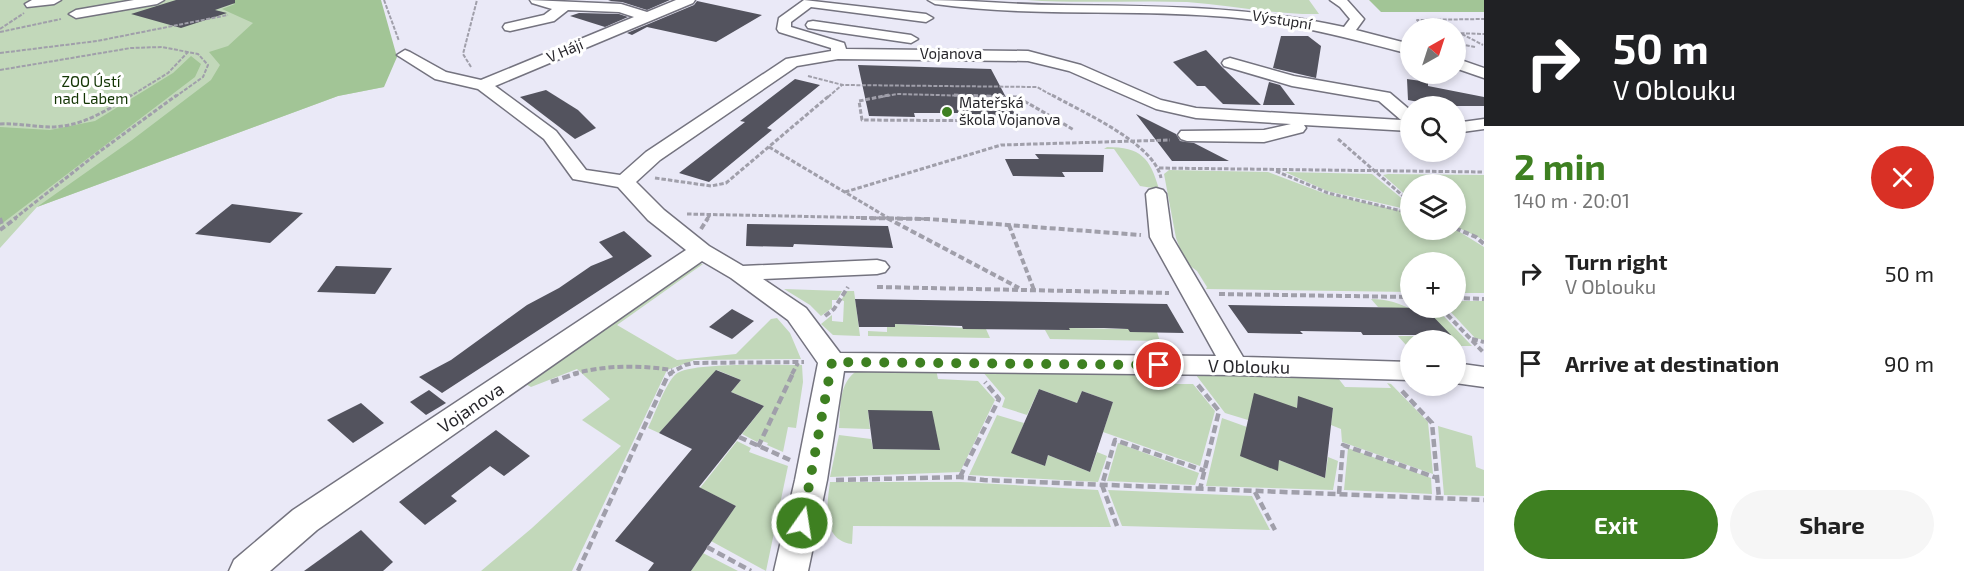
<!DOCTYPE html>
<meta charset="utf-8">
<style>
body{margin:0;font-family:"Exo 2",sans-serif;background:#f6f6f6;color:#222;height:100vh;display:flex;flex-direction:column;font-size:22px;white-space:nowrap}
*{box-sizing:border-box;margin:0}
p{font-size:20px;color:#767676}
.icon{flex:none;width:33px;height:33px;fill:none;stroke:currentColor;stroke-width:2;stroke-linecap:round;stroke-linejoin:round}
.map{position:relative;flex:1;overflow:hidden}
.drawer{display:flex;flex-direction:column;background:#fff;width:480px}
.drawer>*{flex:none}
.hud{background:#202124;color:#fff;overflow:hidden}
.needle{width:39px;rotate:39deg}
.tools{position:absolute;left:1400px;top:18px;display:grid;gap:12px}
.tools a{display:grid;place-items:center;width:66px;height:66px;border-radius:50%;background:#fff;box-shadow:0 3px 9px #0003;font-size:30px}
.pin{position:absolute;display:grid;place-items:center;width:51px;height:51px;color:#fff;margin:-26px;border:3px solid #fff;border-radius:50%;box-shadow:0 2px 6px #0007}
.me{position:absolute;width:66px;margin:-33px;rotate:13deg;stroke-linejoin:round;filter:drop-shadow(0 0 4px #0008)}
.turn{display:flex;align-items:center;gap:21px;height:126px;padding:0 30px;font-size:27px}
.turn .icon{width:78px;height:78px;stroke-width:2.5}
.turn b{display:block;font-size:42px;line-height:51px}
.round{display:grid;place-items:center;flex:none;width:63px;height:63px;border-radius:32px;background:#f6f6f6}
.headline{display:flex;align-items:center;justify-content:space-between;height:102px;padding:0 30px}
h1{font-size:36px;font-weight:700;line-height:45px;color:#3e8021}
.action{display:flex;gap:12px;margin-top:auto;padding:12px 30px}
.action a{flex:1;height:69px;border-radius:36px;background:#3e8021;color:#fff;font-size:24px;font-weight:700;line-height:69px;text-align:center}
.action a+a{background:#f6f6f6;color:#222}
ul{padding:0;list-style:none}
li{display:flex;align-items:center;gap:18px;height:90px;padding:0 30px}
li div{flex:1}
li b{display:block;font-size:22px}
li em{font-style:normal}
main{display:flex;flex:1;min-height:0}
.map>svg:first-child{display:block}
.green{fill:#c2d8ba}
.forest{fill:#a2c596}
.building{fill:#53535e}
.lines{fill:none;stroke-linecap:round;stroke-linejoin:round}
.minor-casing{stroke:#74737f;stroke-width:3}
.path-far3{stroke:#a09faa;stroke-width:2;stroke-dasharray:4 1.5;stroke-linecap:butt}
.path-far2{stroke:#a09faa;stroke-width:3;stroke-dasharray:4.5 2;stroke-linecap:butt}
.path-far1{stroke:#a09faa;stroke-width:4;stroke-dasharray:6 3;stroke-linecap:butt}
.path{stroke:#a09faa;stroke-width:4.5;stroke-dasharray:8 4;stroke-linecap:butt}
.minor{fill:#fff;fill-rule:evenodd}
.route{stroke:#3e8021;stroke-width:10;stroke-dasharray:0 18}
.poi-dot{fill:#3e8021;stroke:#fff;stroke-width:2}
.labels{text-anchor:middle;stroke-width:6;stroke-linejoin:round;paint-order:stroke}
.far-street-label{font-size:15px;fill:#27262b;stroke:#fff}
.far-park-label{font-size:15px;fill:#133504;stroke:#fff}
.far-poi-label{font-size:15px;fill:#27262b;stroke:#fff;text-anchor:start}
.street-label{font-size:18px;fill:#27262b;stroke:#fff}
</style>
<main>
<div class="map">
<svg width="1484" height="571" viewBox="0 0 1484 571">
<rect width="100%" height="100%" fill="#eae9f7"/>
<g class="green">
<polygon points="0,0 308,0 357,33 384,87 338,96 37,207 0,248"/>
<path d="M1027,0H1309L1319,14C1275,15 1231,5 1187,2C1134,0 1080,4 1027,0Z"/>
<path d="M1107,147C1141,147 1150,158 1159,189L1140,186L1114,149H1104Z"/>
<polygon points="1169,170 1268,172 1326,194 1410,213 1410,230 1455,229 1484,247 1484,293 1455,293 1455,262 1410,262 1410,292 1206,289 1207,287 1197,271 1185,262 1176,238 1164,174"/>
<polygon points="1285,172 1372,174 1410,205 1410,210 1327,191"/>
<polygon points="1388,174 1484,175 1484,240 1455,226 1455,184 1410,184 1410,199 1383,175"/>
<polygon points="697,263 703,264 617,325 677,360 736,354 771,319 777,318 790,333 801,359 695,360 667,370 572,571 481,571 532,528 621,446 582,420 610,399 577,369 531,387 520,381"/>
<polygon points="784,289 842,291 837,300 832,300 832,308 821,316 810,305"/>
<polygon points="847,291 854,291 860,336 833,335 821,324 832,315 832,321 843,322 844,301 841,300"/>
<path d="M1371,299C1403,299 1425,317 1450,335L1424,308H1436L1472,346H1455V340H1410V345H1406L1398,336H1418L1392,308L1378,307Z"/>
<polygon points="1455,301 1484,301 1484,340 1475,338 1447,308 1455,308"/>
<polygon points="895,324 986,329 990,338 868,336 868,331 887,332 887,327 894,327"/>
<polygon points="1069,328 1128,329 1157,332 1160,341 1050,339 1045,330 1069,330"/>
<path d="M802,365L803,382L796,428L788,427L783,452L767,445L768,443L759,440L757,442L742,434L764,406L731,392L741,380L717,370L659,433L648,428C655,414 665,384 676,374C688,362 780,365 802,365Z"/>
<path d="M936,369L938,379L978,381L995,400L960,472L830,477L839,435L871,439L873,449L940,450L868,410L870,429L839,428C841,406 838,383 858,370Z"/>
<polygon points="982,371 1147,374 1152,384 1193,384 1215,411 1200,466 1103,432 1113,402 1082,391 1077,403 1039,389 1027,415 1002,407 1005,398"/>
<polygon points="1196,375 1338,378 1345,387 1391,388 1387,383 1391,384 1428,422 1433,474 1342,442 1341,429 1331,425 1333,408 1298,397 1297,408 1248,420 1225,413"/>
<polygon points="997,415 1024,423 1012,453 1045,466 1048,455 1090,472 1097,452 1107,456 1098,482 969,475"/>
<polygon points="1222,418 1247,427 1279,460 1325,478 1328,457 1338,461 1333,490 1206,486"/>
<polygon points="1438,426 1472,436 1476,467 1484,470 1484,496 1444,495"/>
<polygon points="737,441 751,448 749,452 788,466 766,571 711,541 736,506 700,488"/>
<polygon points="1118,443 1199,473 1195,485 1107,481"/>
<polygon points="1348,448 1431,478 1432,494 1344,490"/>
<path d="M830,482H961L1098,490L1111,527L853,526L852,544C821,540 827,504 830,482Z"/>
<polygon points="1108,490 1252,496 1270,530 1122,526"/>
<polygon points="703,553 738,571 691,571"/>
</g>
<g class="forest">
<polygon points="218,0 381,0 397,57 384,87 338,96 37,207 132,140 211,80 220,65 209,52 228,46 253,23 222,9 235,4"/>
<polygon points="1369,0 1484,0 1484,12 1381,12"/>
<polygon points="191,56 201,64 195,77 0,225 0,127 50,130 95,121 173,73"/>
</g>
<g class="building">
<polygon points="176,0 235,0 235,3 215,10 227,13 181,28 131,14"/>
<polygon points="611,0 670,0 647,10 622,2 608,1"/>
<polygon points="697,1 762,15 716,42 647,27 632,35 627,33 694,5"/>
<polygon points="579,13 619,14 628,17 605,27 570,16"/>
<polygon points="1281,36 1308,36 1321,46 1316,78 1273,68"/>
<polygon points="1206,50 1222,67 1261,105 1223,104 1205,86 1197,86 1173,62"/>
<polygon points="858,65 991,69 1017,118 971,118 969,113 914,113 915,117 869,116"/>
<polygon points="795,79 820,85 767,128 772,130 709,182 679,173 745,122 740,121"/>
<polygon points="1407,79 1428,82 1428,86 1484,97 1484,106 1440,106 1408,100"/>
<polygon points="1269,82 1280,85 1295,105 1263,105"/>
<polygon points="546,90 578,110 596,128 575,139 520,97"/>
<polygon points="1136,114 1176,134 1180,141 1194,143 1229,161 1172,161"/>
<polygon points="1035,154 1104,155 1103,172 1062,172 1065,177 1013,176 1005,159 1039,159"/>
<polygon points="232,204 303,213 270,243 195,234"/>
<polygon points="747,224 888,226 893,248 794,244 793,247 746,246"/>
<polygon points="624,231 652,256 442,393 419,377 451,360 527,305 559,288 591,266 613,257 599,242"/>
<polygon points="336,266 392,268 375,294 317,292"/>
<polygon points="855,299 1167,304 1184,333 1130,332 1128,329 1104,328 1069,328 1070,330 963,329 962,326 895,324 895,327 859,327"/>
<polygon points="1228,305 1425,308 1451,335 1363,335 1361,332 1300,331 1303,334 1248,333"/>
<polygon points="732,309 754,321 732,339 709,327"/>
<polygon points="716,370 741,380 731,392 764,406 699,487 736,506 691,571 648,571 654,563 615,541 692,449 659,433"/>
<polygon points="1039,389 1077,403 1082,391 1113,402 1090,472 1048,455 1045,466 1011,453"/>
<polygon points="429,390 446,403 426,415 410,402"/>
<polygon points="1254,393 1297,408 1298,396 1333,408 1325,478 1279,460 1278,471 1240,456"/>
<polygon points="361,403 384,423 353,443 327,420"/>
<polygon points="868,410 932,411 940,450 873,449"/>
<polygon points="496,430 530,456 504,476 490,466 451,496 457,501 425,525 399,502"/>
<polygon points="361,530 393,562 383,571 304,571"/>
</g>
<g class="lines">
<defs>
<g id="minor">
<polygon points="32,0 61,0 54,4 27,7 25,4"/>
<polygon points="134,0 164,0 157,4 76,18 69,14 76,10"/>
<polygon points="530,0 621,4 647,12 676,0 695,0 693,3 495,86 556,131 586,170 620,175 646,152 786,59 831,51 831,48 779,32 777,29 779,18 804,0 926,14 933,18 926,22 811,7 791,22 791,27 844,43 846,49 1028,51 1081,65 1161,100 1196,108 1401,120 1379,101 1292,86 1224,66 1222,63 1224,60 1230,58 1294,76 1390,93 1410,110 1410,131 1304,125 1306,128 1303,132 1264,142 1187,141 1181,139 1178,135 1181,131 1264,130 1291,124 1196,118 1156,109 1069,71 1028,61 838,59 797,66 660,160 636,182 664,210 709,246 743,266 877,260 885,262 889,267 885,272 877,274 763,279 806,308 840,353 1216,356 1150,237 1146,194 1149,190 1156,188 1163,190 1166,194 1172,237 1243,357 1410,362 1410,380 1235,375 844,371 827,480 808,571 774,571 795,480 818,363 788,320 731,278 702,261 317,530 270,571 229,571 234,560 293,510 686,250 648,220 618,187 573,179 544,139 478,89 435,79 397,55 405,50 410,52 446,72 481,80 634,17 619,12 568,10 554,21 510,31 505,30 503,27 505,24 544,15 552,9 532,3"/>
<path d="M928,0C973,0 1017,5 1061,5C1157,6 1250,6 1344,27L1350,19L1340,7L1330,0H1347L1364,19L1356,30L1410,44V54C1344,37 1282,20 1213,16C1120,9 1028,17 935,4Z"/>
<polygon points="813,21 911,35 918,39 911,43 808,28 806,25 808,22"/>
<polygon points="1455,58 1484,68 1484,78 1455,68"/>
<polygon points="1484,119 1484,129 1455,133 1455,123"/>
<polygon points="1455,363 1484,367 1484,387 1455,383"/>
</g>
</defs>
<use href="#minor" class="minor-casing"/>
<g class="path-far3">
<polyline points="384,0 399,41"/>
<polyline points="1427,28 1417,20 1484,19"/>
<polyline points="0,29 24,13"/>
<polyline points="0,32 61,19"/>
<polyline points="1455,33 1484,34"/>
<polyline points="1462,34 1483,45"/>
<polyline points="1455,43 1475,47"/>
<polyline points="0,53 97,41 228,15"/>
<polyline points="471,67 463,54 477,0"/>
<polyline points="0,70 131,48 162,47 198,54 208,65 203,77 175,97"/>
<polyline points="808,76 843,85 1037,87 1055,97"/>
<polyline points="129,97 168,73 188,52"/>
<polyline points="828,97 842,85"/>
<polyline points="881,97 897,94 1014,97"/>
</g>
<g class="path-far2">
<polyline points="889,95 859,101 862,120 1018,121 1052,117"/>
<polyline points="954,95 1017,97 1052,117"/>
<path d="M1052,95C1082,112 1154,143 1161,178"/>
<polyline points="1052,117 1074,130"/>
<path d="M0,124C18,123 35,127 52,127C83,126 106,111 131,95"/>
<polyline points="1338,139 1410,202"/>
<polyline points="769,147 890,219"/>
<polyline points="1159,168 1484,172"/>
<polyline points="1276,171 1328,193 1410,213"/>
<polyline points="655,178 711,186 726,183 830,95"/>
<polyline points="845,192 1001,145 1170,140"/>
<polyline points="687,214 930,219"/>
<polyline points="14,219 99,152 177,95"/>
<polyline points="707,219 710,215"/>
</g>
<g class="path-far1">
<polyline points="0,218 3,228"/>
<polyline points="861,218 928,219 1141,235"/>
<polyline points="887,218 1019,288"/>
<polyline points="1009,225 1034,290"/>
<polyline points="1455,228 1476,237 1484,244"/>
<polyline points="701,229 708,218"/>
<polyline points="0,230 16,218"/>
<polyline points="877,287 1169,293"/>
<polyline points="1219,294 1410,297"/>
<polyline points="1455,298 1484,299"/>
<polyline points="1441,308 1484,353"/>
<polyline points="825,316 834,309 848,287"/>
<polyline points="1472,339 1484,342"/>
<path d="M573,374C606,365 638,365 672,370"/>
<polyline points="669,374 685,365 694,363 804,362"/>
<polyline points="792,374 798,363"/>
</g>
<g class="path">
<polyline points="551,382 578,373"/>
<polyline points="1198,385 1219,411 1200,489"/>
<polyline points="1402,391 1432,423 1439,498"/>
<polyline points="739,437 790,460"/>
<polyline points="758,447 793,373"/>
<polyline points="960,477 999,399 985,382"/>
<polyline points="836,480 960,477 984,480 1484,500"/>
<polyline points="1255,492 1275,530"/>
<polyline points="1339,494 1343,445 1437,478"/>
<polyline points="1117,526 1102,485 1115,440 1205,471"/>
<polyline points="707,547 751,571"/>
<polyline points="578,571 668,375 672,373"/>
</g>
<use href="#minor" class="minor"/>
</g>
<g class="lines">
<polyline class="route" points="802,523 832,362 1159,365"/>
</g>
<circle class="poi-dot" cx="947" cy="112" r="6"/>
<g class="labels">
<g class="far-street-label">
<text transform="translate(1282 20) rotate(9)" y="5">Výstupní</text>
<text transform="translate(565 51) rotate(-23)" y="5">V Háji</text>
<text x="951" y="59">Vojanova</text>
</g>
<g class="far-park-label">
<text x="91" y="87">ZOO Ústí<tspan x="91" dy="17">nad Labem</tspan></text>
</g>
<g class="far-poi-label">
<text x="959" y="108">Mateřská<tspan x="959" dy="17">škola Vojanova</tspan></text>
</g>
<g class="street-label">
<text transform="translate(1249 367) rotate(1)" y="6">V Oblouku</text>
<text transform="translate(471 408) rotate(-34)" y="6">Vojanova</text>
</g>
</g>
</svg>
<div class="tools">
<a><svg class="needle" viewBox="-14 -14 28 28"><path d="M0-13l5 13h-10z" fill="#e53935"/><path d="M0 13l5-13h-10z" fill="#767676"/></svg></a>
<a><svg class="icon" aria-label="search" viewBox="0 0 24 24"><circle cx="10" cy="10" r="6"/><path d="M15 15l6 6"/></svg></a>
<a><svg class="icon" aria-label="layers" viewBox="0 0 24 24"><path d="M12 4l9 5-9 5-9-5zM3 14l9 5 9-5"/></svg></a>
<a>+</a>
<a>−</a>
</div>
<div class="pin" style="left:1159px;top:365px;background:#d93025"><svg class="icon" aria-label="arrive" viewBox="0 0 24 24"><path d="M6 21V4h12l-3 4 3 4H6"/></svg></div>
<svg class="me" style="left:802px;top:523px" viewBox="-20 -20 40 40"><circle r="17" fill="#3e8021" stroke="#fff" stroke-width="3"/><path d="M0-11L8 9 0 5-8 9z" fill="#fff"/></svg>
</div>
<section class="drawer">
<div class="hud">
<div class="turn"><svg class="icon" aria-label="right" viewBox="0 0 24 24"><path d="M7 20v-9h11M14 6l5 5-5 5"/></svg><div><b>50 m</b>V Oblouku</div></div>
</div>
<div class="headline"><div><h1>2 min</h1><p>140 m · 20:01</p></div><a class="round" style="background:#d93025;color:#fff"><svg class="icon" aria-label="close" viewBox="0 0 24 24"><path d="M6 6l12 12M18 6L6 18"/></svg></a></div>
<ul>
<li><svg class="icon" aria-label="right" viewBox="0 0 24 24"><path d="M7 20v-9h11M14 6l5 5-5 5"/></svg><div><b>Turn right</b><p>V Oblouku</p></div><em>50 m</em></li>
<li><svg class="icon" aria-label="arrive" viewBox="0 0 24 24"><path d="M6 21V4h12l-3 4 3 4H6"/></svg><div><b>Arrive at destination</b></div><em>90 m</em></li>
</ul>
<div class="action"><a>Exit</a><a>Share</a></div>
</section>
</main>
